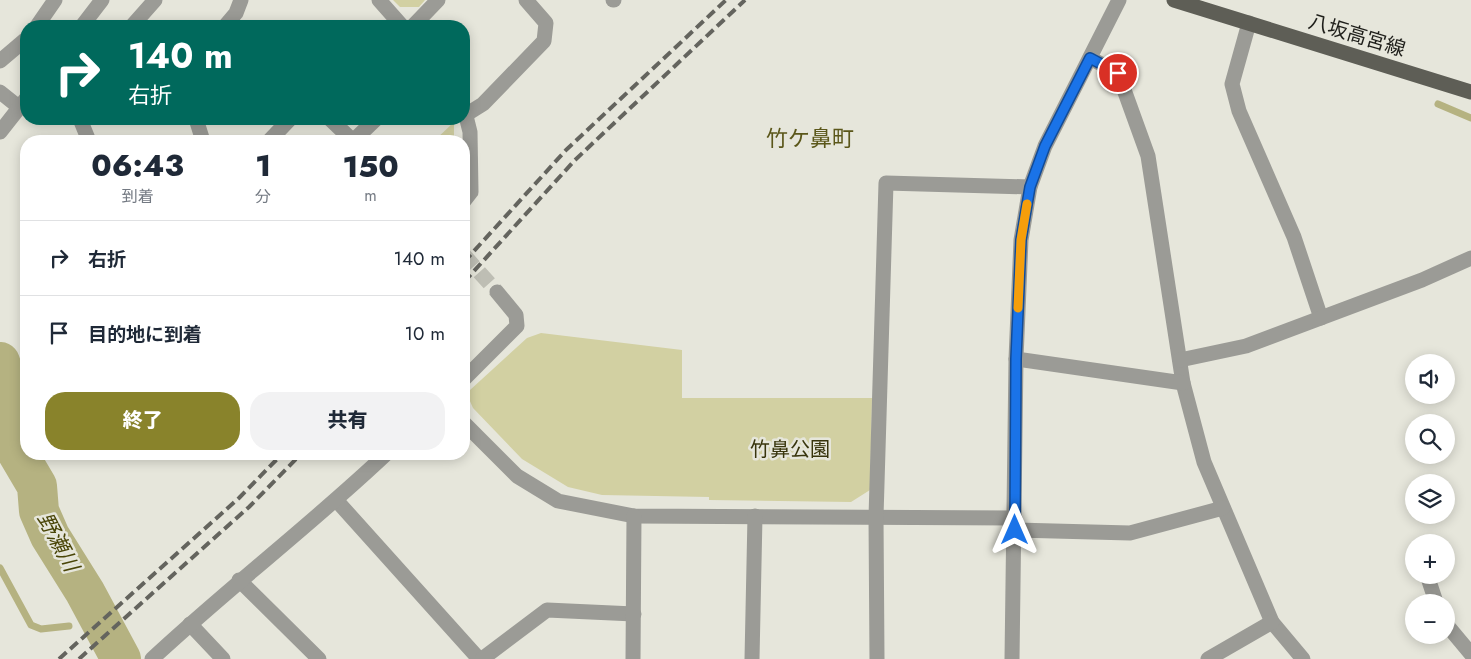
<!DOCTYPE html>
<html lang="ja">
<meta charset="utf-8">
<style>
body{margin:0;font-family:Jost,"Noto Sans JP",sans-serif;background:#f2f2f3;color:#1f2937;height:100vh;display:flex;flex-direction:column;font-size:19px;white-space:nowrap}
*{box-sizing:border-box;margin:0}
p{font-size:16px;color:#747a83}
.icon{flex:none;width:28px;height:28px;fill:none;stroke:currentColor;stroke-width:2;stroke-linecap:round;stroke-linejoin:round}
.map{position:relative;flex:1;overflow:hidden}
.sheet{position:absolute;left:20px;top:135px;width:450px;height:325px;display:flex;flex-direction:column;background:#fff;border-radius:20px;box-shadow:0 2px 12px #0003}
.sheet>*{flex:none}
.guide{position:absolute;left:20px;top:20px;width:450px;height:105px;border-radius:20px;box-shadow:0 2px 12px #0003;background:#00695c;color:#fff;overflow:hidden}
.tools{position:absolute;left:1405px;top:354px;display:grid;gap:10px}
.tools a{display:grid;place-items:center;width:50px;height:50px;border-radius:50%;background:#fff;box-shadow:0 2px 12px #0003;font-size:25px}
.pin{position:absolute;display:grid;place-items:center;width:42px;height:42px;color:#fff;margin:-21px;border:2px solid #fff;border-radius:50%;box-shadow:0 1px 5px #0007}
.me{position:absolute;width:55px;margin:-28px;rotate:0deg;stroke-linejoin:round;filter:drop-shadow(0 0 4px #0008)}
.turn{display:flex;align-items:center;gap:18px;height:105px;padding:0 25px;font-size:22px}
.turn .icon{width:65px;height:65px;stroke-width:2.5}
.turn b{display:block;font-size:35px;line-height:42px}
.eta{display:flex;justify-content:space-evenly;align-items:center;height:85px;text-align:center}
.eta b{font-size:30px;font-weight:800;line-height:35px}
.button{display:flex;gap:10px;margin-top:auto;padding:10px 25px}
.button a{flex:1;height:58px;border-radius:20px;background:#89832b;color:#fff;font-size:20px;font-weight:800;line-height:58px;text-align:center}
.button a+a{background:#f2f2f3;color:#1f2937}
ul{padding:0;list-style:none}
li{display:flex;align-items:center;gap:15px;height:75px;padding:0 25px;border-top:1px solid #e0e1e3}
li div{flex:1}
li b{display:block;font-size:19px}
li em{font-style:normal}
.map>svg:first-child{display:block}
.green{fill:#d2d0a2}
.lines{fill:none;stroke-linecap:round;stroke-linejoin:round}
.stream{stroke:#b5b281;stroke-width:7}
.river{stroke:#b5b281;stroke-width:40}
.minor-tunnel{stroke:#bebeb4;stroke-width:15;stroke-dasharray:15 8;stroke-linecap:butt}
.minor{stroke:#9b9b96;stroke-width:15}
.major{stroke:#5e5e56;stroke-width:15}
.rail{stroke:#64645e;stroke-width:4;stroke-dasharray:10 5;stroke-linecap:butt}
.route-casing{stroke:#114b97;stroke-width:12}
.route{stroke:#1a73e8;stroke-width:9}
.slow{stroke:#f59e0b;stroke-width:9}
.labels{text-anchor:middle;stroke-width:5;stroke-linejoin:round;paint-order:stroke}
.street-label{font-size:20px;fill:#1e1e1a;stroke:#e6e6db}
.park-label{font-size:20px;fill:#38350d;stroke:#e6e6db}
.water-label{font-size:21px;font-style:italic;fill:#494507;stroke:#e6e6db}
.quarter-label{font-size:22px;fill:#5b571a;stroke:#e6e6db}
</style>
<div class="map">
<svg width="1471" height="659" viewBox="0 0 1471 659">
<rect width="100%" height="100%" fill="#e6e6db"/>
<g class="green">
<polygon points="393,0 425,0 419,7 400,7"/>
<polygon points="454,122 454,141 434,141"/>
<polygon points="541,333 682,350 682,398 872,398 870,490 851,502 709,500 709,497 602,495 568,487 522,459 473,408 469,399 470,390 527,338"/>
</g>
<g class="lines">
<g class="stream">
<polyline points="1438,104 1471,118"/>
<polyline points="0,568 31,625 41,629 69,626"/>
<polyline points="85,614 94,609"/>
</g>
<polyline class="river" points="0,362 10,391 14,447 37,486 39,511 50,536 85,592 121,659"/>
<polyline class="minor-tunnel" points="464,255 497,292"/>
<g class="minor">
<polyline points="379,0 402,26"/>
<polyline points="613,0 614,0"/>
<polyline points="1249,23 1232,84 1239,111 1294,237 1321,318"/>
<polyline points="37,26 55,0"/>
<polyline points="82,26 102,0"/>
<polyline points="132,26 155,0"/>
<polyline points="225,26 236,13 241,0"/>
<polyline points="413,26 438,0"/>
<polyline points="1090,58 1118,73 1148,156 1183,383 1204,462 1272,622 1303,659"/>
<polyline points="0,61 26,39"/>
<polyline points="0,92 20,108"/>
<polyline points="464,108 470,132 471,192 464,201"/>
<polyline points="467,114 483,104 544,41 546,23 526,0"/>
<polyline points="80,119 89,141"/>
<polyline points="196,119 203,141"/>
<polyline points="330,119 353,141 376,119"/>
<polyline points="0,132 26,99"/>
<polyline points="269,141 290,119"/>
<polyline points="1016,359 1183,383"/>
<polyline points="1180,360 1246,346 1422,280 1471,258"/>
<polyline points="464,379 517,326 516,315 497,292"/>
<polyline points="464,423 517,476 558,501 634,516 1015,518"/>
<polyline points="337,501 479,659"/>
<polyline points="1015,530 1130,533 1223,508"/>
<polyline points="1427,575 1436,602"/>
<polyline points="239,580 319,659"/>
<polyline points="190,624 223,659"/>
<polyline points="1446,624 1471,654"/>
<path d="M152,659C228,588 311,525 386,454"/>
<polyline points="482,659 547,610 634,614"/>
<polyline points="633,659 634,516"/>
<polyline points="752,659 755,516"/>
<polyline points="877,659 876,517 886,183 1030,187"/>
<polyline points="1012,659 1016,359 1021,240 1030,187 1045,146 1119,0"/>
<polyline points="1208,659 1272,622"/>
</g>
<polyline class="major" points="1174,0 1471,92"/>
<g class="rail">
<polyline points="464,262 566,150 726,0"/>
<polyline points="464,282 575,160 745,0"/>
<polyline points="59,659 239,498 282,454"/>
<polyline points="79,659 249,507 301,454"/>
</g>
</g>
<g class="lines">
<defs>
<polyline id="route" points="1015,530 1016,359 1021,240 1030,187 1045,146 1090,58 1118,73"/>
</defs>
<use href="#route" class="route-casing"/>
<use href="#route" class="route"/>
<polyline class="slow" points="1018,308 1021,240 1027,204"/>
</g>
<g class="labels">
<g class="street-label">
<text transform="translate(1357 35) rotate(17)" y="7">八坂高宮線</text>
</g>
<g class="park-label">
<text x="790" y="456">竹鼻公園</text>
</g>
<g class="water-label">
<text transform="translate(58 542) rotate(62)" y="7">野瀬川</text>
</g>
<g class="quarter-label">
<text x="810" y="146">竹ケ鼻町</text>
</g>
</g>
</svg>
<div class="tools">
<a><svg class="icon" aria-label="sound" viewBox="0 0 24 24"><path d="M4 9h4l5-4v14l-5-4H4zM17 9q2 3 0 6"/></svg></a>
<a><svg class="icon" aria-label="search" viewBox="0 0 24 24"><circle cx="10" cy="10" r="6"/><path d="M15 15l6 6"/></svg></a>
<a><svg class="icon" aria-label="layers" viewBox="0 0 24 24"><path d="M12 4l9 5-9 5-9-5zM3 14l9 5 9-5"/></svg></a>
<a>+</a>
<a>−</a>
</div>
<div class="pin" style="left:1118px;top:73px;background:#d93025"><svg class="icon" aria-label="arrive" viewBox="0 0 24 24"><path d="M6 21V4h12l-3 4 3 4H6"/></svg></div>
<svg class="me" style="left:1015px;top:530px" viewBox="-20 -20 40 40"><path d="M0-17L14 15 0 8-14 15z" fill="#1a73e8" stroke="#fff" stroke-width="4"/></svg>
<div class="guide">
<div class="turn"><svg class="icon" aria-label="right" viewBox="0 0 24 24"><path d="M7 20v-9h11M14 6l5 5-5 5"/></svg><div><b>140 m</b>右折</div></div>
</div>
<section class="sheet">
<div class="eta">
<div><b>06:43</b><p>到着</p></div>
<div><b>1</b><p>分</p></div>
<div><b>150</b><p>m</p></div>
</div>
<ul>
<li><svg class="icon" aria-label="right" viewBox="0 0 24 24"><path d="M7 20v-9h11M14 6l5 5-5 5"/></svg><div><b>右折</b></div><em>140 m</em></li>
<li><svg class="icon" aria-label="arrive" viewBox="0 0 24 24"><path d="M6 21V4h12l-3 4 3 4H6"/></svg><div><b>目的地に到着</b></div><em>10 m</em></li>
</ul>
<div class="button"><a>終了</a><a>共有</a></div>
</section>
</div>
